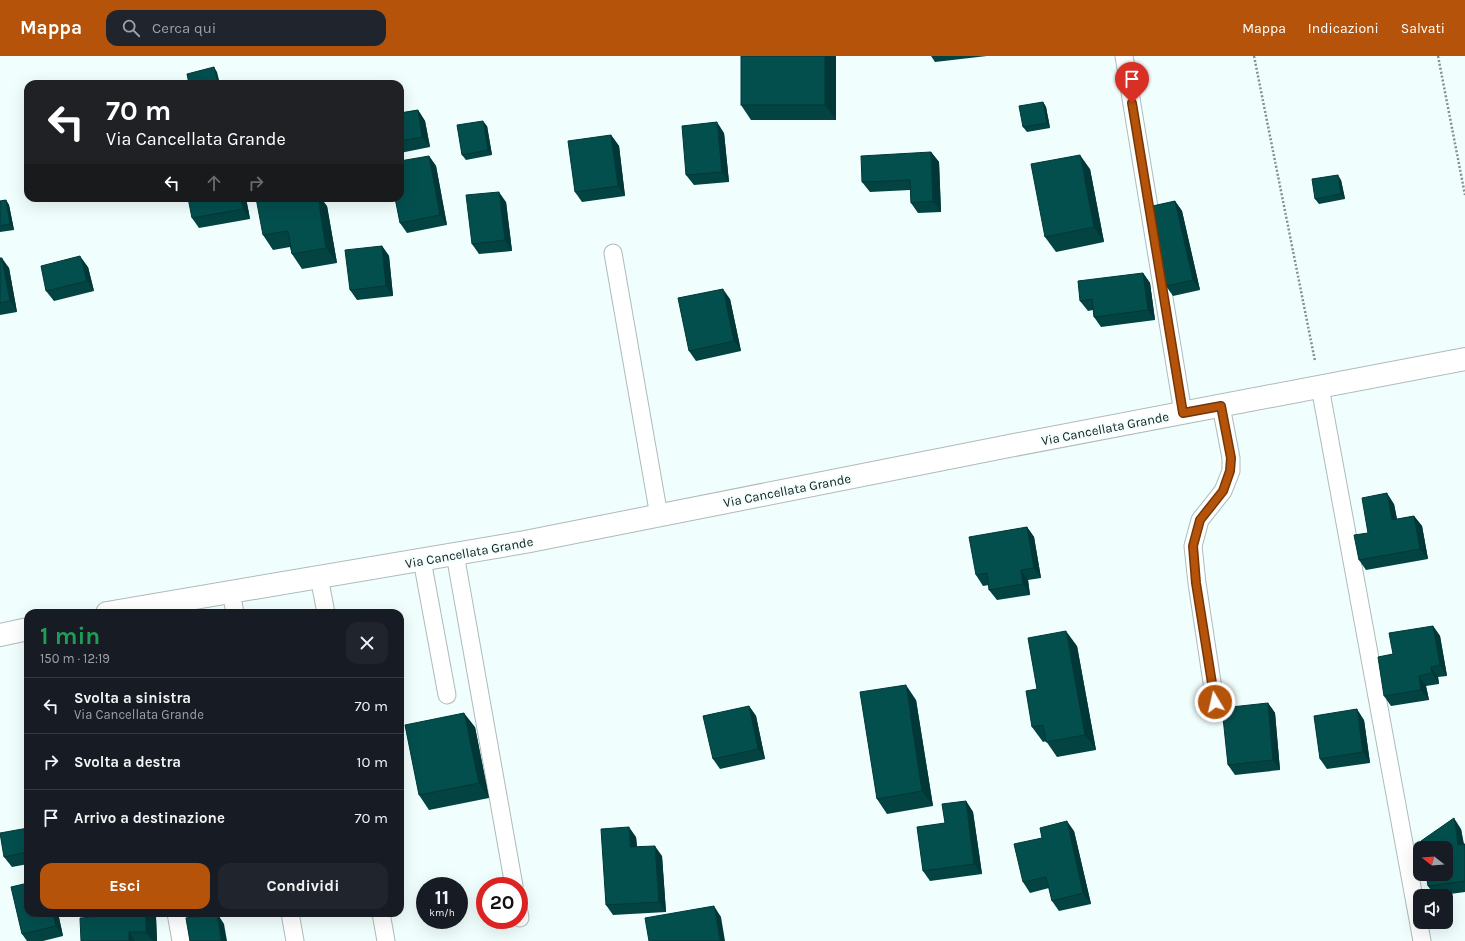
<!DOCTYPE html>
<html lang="it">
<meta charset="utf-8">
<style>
body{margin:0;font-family:Karla,sans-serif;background:#20242c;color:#f1f3f6;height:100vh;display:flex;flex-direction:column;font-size:15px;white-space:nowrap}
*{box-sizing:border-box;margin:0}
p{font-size:13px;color:#9ea1a6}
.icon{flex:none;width:22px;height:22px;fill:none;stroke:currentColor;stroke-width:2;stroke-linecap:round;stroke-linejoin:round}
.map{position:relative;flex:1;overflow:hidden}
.drawer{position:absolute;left:24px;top:553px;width:380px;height:308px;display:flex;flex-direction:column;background:#171b24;border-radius:12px;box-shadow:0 4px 16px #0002}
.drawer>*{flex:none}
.hud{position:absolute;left:24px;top:24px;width:380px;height:122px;border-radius:12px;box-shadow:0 4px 16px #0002;background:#202124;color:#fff;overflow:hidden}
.needle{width:26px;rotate:287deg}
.tools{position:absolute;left:1413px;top:785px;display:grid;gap:8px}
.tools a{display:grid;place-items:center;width:40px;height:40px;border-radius:8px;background:#171b24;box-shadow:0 4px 16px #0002;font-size:20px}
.speed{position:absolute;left:416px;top:821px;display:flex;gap:8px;font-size:20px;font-weight:700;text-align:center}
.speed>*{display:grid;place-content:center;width:52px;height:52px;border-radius:50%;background:#171b24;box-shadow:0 4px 16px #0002;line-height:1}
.speed small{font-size:10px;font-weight:400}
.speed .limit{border:6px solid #d22;background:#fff;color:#111}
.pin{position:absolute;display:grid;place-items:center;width:34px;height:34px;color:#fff;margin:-41px -17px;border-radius:50% 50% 50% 0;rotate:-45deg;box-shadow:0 0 4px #0007}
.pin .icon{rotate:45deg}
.me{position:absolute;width:44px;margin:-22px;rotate:351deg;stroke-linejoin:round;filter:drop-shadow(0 0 3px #0008)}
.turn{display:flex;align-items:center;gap:14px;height:84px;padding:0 16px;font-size:18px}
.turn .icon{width:52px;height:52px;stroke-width:2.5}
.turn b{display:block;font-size:28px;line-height:34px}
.lanes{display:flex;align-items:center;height:38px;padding:0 16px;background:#0003;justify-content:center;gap:20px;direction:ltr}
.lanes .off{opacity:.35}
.round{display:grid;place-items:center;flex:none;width:42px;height:42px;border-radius:12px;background:#20242c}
.head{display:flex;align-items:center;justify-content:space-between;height:68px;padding:0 16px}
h1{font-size:24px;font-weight:700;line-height:30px;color:#1e9e55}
.button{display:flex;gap:8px;margin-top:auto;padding:8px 16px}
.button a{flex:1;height:46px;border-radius:12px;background:#b45309;color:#fff;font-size:16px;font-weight:700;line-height:46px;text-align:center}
.button a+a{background:#20242c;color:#f1f3f6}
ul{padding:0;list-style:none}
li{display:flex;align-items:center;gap:12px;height:56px;padding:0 16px;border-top:1px solid #363941}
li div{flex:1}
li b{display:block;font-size:15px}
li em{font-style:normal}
header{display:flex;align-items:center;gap:24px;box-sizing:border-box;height:56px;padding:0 20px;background:#b45309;color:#fff}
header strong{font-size:19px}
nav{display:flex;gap:22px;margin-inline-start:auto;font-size:14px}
.search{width:280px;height:36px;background:#20242c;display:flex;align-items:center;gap:10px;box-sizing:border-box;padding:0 14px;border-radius:12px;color:#9ea1a6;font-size:15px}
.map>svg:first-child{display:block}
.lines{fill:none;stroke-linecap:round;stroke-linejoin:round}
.service-casing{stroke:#aebbbb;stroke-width:19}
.minor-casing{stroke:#aebbbb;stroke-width:24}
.path{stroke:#86908f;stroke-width:2.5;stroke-dasharray:2 2;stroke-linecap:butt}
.service{stroke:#fff;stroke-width:17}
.minor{stroke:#fff;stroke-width:22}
.wall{fill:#034443}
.shaded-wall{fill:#023737}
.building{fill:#034f4e;stroke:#023737}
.route-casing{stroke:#753606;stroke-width:10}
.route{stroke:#b45309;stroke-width:7}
.labels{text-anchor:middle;stroke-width:4;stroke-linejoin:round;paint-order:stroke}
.street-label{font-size:13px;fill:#161b1a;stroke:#f0fefd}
</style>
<header>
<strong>Mappa</strong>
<div class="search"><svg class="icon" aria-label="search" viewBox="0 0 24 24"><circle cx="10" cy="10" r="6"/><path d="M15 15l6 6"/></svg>Cerca qui</div>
<nav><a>Mappa</a><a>Indicazioni</a><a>Salvati</a></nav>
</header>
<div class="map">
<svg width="1465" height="885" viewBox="0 0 1465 885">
<rect width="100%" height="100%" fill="#f0fefd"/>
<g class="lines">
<defs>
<g id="service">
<polyline points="1124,0 1183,357"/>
<polyline points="613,197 659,460"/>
<polyline points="1320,331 1422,885"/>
<polyline points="455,498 514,830"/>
<polyline points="422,504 447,639"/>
<polyline points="319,521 326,557"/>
<polyline points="231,536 235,557"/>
<polyline points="1215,646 1197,527 1193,490 1200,464 1223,435 1231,415 1231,402 1221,350"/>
<polyline points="519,856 520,862"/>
<polyline points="176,857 181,885"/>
<polyline points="290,857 295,885"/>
<polyline points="381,857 386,885"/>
</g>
<g id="minor">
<polyline points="107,557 525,486 1009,390 1465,303"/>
<polyline points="0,579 28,573"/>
</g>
</defs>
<use href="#service" class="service-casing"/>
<use href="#minor" class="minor-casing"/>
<g class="path">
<polyline points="1254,0 1315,305"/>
<polyline points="1438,0 1465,139"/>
</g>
<use href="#service" class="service"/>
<use href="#minor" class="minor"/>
</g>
<g class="wall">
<polygon points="741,0 836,0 836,64 751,64 741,49"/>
<polygon points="931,0 987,0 935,6"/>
<polygon points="1043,46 1046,51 1050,72 1027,76 1023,71"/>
<polygon points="418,54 425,65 430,91 400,97 400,57"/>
<polygon points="487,70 492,99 466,104 462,99"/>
<polygon points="724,77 729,126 694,129 686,119"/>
<polygon points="611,79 619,90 625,140 582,146 575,136"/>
<polygon points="931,96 939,106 941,156 918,157 911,147 910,134 870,136 862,126"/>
<polygon points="429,100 436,110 447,169 407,177 400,167"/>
<polygon points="1090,113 1104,186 1056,196 1045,181"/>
<polygon points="1341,124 1345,143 1319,148 1315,143"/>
<polygon points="246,142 250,163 199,172 192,162"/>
<polygon points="6,144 9,149 14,174 0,176 0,145"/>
<polygon points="1175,145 1182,155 1200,234 1173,240 1166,230"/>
<polygon points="506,146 512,195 479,198 472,188"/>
<polygon points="327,150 337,207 302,213 292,198 290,191 273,194 263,179"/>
<polygon points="382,190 389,200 393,240 357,244 350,234"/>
<polygon points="0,202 9,212 17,256 0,259"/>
<polygon points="88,211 94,235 54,245 46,235"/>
<polygon points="1143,217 1150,227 1155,264 1101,271 1094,261 1093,254 1088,255 1080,245"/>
<polygon points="730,243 741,295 696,305 689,295"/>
<polygon points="1394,448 1397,463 1414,460 1422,470 1428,503 1366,514 1359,504 1368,477"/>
<polygon points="1027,471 1034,481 1041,522 1028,524 1030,539 997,544 989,534 989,529 983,530 976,519"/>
<polygon points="1433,570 1440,580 1447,620 1438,621 1439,628 1426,630 1429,644 1391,650 1384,640 1393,598"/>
<polygon points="1077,590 1096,694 1057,701 1046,685 1043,686 1032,671 1037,633"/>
<polygon points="916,644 933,750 887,758 877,743"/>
<polygon points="1268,647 1275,657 1280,714 1235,719 1228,709"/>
<polygon points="749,650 756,660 765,703 720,713 713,703"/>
<polygon points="1364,664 1370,707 1327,713 1320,703"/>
<polygon points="475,671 489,742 429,754 419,739"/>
<polygon points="966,745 973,756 982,818 930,825 923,815 945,767"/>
<polygon points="28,772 28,808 12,811 4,801"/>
<polygon points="1461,773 1464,788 1465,788 1465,836 1435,840 1428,830"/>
<polygon points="1074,775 1091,848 1059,855 1052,845 1049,832 1030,837 1023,826"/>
<polygon points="636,781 637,791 662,800 666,856 613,859 606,849"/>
<polygon points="58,857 63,880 43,885 27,885 22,878"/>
<polygon points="156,861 157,885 81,885"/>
</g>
<g class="shaded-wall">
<polygon points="825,0 836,0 836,64 825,49"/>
<polygon points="214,11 217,16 220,28 218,28"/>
<polygon points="1043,46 1046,51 1050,72 1047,67"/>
<polygon points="418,54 425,65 430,91 422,81"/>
<polygon points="483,65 487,70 492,99 488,94"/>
<polygon points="717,66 724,77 729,126 722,116"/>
<polygon points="611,79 619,90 625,140 618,130"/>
<polygon points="931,96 939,106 941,156 933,145"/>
<polygon points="1080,99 1090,113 1104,186 1094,171"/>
<polygon points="429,100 436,110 447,169 440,159"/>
<polygon points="1338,119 1341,124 1345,143 1341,138"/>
<polygon points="499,136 506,146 512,195 505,184"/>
<polygon points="241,142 246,142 250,163 243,153"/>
<polygon points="318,142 321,142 327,150 337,207 326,192"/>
<polygon points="6,144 9,149 14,174 10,168"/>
<polygon points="1175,145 1182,155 1200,234 1193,224"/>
<polygon points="382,190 389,200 393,240 386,230"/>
<polygon points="80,200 88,211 94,235 87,225"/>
<polygon points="2,202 9,212 17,256 10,245"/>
<polygon points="1143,217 1150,227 1155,264 1148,254"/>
<polygon points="723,233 730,243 741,295 734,285"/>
<polygon points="1387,437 1394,448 1399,474 1392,464"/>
<polygon points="1414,460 1422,470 1428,503 1420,493"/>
<polygon points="1027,471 1034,481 1041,522 1034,512"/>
<polygon points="1021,514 1028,524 1030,539 1023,528"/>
<polygon points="1433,570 1440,580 1447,620 1440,609"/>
<polygon points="1066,575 1077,590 1096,694 1085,679"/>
<polygon points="1431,611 1438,621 1439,628 1432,617"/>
<polygon points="1419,620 1426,630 1429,644 1421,634"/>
<polygon points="906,629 916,644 933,750 922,735"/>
<polygon points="1268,647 1275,657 1280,714 1273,704"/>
<polygon points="749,650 756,660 765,703 758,693"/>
<polygon points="1357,653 1364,664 1370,707 1363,696"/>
<polygon points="464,657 475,671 489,742 479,727"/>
<polygon points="966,745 973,756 982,818 974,808"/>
<polygon points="1454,762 1461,773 1465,797 1458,789"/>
<polygon points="1067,765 1074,775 1091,848 1083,837"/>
<polygon points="629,771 636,781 638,802 630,791"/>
<polygon points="655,790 662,800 666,856 659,846"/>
<polygon points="714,850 721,861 725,885 720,885"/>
<polygon points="53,857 58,857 63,880 56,870"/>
<polygon points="146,857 153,857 156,861 157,885 153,885 146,876"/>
<polygon points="217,857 224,868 227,885 221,885"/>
<polygon points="129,876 135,885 129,885"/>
</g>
<g class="building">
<rect x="741" y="0" width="84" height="49"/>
<polygon points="214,11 218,28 189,28 187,18"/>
<polygon points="1043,46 1047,67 1023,71 1019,50"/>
<polygon points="418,54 422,81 400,85 400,57"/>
<polygon points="483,65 488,94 462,99 457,69"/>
<polygon points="717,66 722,116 686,119 682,70"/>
<polygon points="611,79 618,130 575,136 568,85"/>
<polygon points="931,96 933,145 911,147 910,124 862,126 861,100"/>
<polygon points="1080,99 1094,171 1045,181 1031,108"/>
<polygon points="429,100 440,159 400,167 395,142 400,142 400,105"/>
<polygon points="1338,119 1341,138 1315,143 1312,123"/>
<polygon points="499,136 505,184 472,188 466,139"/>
<polygon points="188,142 241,142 243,153 192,162"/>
<polygon points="256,142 318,142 326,192 292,198 288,175 263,179"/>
<polygon points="6,144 10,168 0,170 0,145"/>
<polygon points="1175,145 1193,224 1166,230 1148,151"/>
<polygon points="382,190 386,230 350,234 345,194"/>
<polygon points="80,200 87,225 46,235 41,210"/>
<polygon points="0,202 2,202 10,245 0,247"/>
<polygon points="1143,217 1148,254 1094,261 1092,243 1080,245 1078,225"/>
<polygon points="723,233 734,285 689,295 678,242"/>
<polygon points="1387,437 1392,464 1414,460 1420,493 1359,504 1354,479 1368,477 1362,442"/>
<polygon points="1027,471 1034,512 1021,514 1023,528 989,534 987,517 976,519 969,481"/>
<polygon points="1433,570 1440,609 1431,611 1432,617 1419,620 1421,634 1384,640 1378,601 1393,598 1389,577"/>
<polygon points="1066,575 1085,679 1046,686 1043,669 1032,671 1026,635 1037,633 1028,582"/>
<polygon points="906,629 922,735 877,743 860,636"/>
<polygon points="1268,647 1273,704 1228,709 1222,652"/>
<polygon points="749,650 758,693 713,703 703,660"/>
<polygon points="1357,653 1363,696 1320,703 1314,660"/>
<polygon points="464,657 479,727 419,739 405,669"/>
<polygon points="966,745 974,808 923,815 917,771 945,767 942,748"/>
<polygon points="1454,762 1458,789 1465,788 1465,825 1428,830 1426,818 1446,818 1446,792 1422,792 1421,785"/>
<polygon points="1067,765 1083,837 1052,845 1046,821 1023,826 1014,788 1042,782 1040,772"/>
<polygon points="629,771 630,791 655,790 659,846 606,849 601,773"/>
<polygon points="28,772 28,796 4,801 0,777"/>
<polygon points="28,827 28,857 53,857 56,870 22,878 11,831"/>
<polygon points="714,850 720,885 649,885 645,862"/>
<polygon points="94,857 146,857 146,876 129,876 129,885 81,885 80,862 94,861"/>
<polygon points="217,857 221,885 190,885 186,862"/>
</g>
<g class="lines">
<defs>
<polyline id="route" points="1132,47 1183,357 1221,350 1231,402 1230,415 1223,435 1200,464 1193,490 1196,527 1215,646"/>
</defs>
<use href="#route" class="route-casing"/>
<use href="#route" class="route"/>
</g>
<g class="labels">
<g class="street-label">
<text transform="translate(1105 372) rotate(-11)" y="5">Via Cancellata Grande</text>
<text transform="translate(787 434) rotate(-11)" y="5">Via Cancellata Grande</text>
<text transform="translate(469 496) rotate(-10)" y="5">Via Cancellata Grande</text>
</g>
</g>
</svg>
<div class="tools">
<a><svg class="needle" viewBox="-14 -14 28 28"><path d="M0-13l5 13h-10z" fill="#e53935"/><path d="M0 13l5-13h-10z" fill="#9ea1a6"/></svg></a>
<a><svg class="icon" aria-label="sound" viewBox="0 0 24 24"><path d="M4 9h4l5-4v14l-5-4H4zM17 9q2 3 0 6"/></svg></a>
</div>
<div class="speed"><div>11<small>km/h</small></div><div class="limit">20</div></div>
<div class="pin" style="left:1132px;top:47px;background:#d93025"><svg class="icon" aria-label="arrive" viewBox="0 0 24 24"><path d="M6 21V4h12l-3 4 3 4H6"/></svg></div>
<svg class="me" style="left:1215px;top:646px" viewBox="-20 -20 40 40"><circle r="17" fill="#b45309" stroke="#fff" stroke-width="3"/><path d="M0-11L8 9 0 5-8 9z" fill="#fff"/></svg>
<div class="hud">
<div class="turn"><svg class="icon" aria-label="left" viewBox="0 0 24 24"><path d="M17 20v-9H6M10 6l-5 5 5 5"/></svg><div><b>70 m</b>Via Cancellata Grande</div></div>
<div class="lanes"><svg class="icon" aria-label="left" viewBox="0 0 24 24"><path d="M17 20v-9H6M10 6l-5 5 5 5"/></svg><svg class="icon off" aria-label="ahead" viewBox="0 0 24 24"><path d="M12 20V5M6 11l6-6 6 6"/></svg><svg class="icon off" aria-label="right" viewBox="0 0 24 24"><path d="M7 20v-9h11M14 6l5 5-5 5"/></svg></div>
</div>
<section class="drawer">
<div class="head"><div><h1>1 min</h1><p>150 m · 12:19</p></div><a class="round"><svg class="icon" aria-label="close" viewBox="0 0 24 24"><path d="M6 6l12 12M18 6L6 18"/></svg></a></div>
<ul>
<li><svg class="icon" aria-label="left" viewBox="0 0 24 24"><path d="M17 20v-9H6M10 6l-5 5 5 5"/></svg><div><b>Svolta a sinistra</b><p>Via Cancellata Grande</p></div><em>70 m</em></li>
<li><svg class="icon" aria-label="right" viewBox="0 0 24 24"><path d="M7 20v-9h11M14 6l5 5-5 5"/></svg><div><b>Svolta a destra</b></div><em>10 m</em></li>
<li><svg class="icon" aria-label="arrive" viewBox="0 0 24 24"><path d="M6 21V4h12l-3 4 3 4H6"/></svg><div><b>Arrivo a destinazione</b></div><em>70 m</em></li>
</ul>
<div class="button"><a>Esci</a><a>Condividi</a></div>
</section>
</div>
